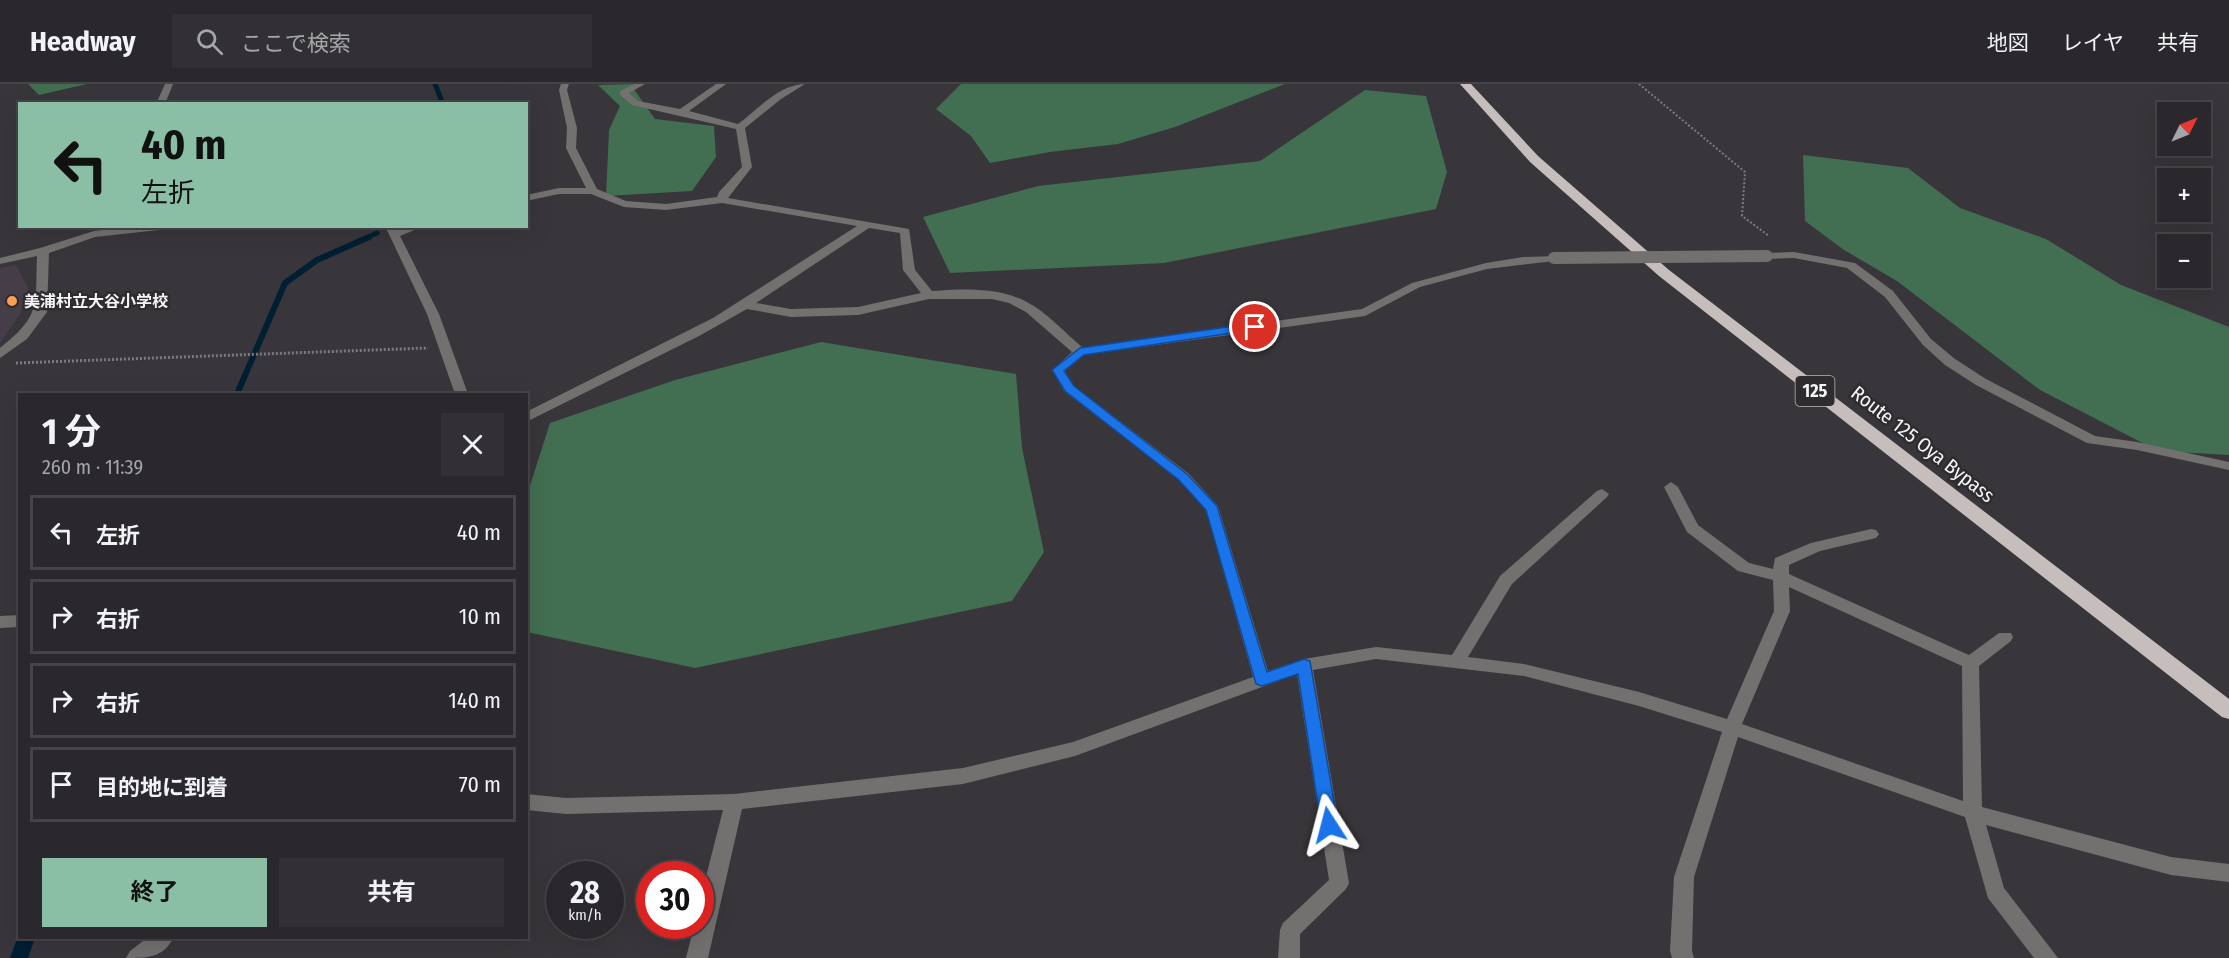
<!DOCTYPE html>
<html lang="ja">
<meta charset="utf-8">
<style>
body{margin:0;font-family:"Fira Sans Condensed","Noto Sans JP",sans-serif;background:#323034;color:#f1f3f6;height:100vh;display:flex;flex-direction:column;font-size:22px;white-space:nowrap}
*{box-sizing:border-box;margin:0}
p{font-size:20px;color:#a5a6a9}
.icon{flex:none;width:33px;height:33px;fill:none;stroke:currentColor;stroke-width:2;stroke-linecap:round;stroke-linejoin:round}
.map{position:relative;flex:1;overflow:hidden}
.side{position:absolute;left:18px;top:309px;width:510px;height:546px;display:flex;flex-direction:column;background:#2a282c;border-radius:0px;box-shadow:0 6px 24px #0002,0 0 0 2px #464448}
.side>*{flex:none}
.hud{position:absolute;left:18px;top:18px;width:510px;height:126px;border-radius:0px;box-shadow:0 6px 24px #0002,0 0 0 2px #464448;background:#8abfa5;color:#111;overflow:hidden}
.needle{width:39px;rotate:47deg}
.controls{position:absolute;left:2157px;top:18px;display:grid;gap:12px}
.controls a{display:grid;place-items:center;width:54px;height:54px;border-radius:0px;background:#2a282c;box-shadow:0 6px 24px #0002,0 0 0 2px #464448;font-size:30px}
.speed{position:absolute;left:546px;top:777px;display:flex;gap:12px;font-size:30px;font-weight:700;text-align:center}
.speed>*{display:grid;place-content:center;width:78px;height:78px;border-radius:50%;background:#2a282c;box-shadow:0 6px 24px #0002,0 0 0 2px #464448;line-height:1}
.speed small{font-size:15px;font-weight:400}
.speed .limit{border:9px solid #d22;background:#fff;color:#111}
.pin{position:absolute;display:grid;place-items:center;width:51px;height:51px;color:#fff;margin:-26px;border:3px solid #fff;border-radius:50%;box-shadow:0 2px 6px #0007}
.me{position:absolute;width:66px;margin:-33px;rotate:351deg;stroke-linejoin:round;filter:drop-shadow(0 0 4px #0008)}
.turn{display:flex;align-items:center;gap:21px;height:126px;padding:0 24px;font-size:27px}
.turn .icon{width:78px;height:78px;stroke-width:2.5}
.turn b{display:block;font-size:42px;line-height:51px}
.round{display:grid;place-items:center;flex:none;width:63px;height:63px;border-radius:0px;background:#323034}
.headline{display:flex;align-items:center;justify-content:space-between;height:102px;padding:0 24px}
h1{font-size:36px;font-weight:700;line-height:45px}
.button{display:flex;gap:12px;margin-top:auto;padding:12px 24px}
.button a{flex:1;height:69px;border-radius:0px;background:#8abfa5;color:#111;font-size:24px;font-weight:700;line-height:69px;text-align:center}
.button a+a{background:#323034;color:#f1f3f6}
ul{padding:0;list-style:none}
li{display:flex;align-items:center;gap:18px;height:75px;margin:0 12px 9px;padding:0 12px;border:3px solid #464448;border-radius:0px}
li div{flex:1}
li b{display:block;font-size:22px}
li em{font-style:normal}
header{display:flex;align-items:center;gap:36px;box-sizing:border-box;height:84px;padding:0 30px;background:#2a282c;border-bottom:2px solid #464448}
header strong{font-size:28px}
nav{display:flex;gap:33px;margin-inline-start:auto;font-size:21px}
.search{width:420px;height:54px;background:#323034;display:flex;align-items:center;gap:15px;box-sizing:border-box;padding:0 21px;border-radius:0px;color:#a5a6a9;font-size:22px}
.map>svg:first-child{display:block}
.built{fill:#453e48}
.forest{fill:#426e51}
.water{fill:#001f32}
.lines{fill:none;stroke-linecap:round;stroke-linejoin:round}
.stream-far1{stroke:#001f32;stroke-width:5}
.stream{stroke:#001f32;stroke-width:6}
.path-far1{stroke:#7d7b7e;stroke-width:2;stroke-dasharray:2 2;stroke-linecap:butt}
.path{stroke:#7d7b7e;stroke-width:3;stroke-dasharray:2 2;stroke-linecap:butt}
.minor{fill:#737070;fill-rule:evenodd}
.highway{fill:#c5bebd;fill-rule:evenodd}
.minor-bridge{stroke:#737070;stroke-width:12}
.route{fill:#1a73e8;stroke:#114b97;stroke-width:1.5}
.poi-dot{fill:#fb9e50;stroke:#2e2c2f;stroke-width:2}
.labels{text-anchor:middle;stroke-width:5;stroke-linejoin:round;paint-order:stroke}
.far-poi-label{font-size:16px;font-weight:bold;fill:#f5f4f6;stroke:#2e2c2f;text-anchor:start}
.shield{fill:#2e2c2f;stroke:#b9b8ba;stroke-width:1.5}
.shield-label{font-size:18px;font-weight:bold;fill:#f5f4f6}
.street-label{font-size:20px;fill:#f5f4f6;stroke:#2e2c2f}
</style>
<header>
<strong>Headway</strong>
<div class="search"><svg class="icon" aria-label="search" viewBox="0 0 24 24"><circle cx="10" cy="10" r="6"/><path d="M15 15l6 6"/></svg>ここで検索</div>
<nav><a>地図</a><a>レイヤ</a><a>共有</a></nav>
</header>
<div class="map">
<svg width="2229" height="874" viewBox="0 0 2229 874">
<rect width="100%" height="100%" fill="#38363a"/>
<polygon class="built" points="16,181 28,204 20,230 0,259 0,184"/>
<g class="forest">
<polygon points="28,0 87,0 39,11"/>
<polygon points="635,0 633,4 655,35 714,42 716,73 692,107 606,112 609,46 620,22 598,1"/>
<polygon points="961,0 1285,0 1175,43 1118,60 1050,68 990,79 971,52 936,25"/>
<polygon points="1365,6 1426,12 1447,88 1436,125 1164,179 950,189 923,133 1038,102 1260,77"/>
<polygon points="1803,71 1908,84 1960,124 2046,155 2121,201 2229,243 2229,371 2158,367 2040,306 1897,197 1844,166 1805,137"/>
<polygon points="821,258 1016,290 1022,364 1044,468 1012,517 695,584 527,548 527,411 550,339 675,296"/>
</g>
<polygon class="water" points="19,849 20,854 35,854 28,874 10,874"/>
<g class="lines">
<g class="stream-far1">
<polyline points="435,0 443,20"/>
<polyline points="366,154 377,149"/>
</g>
<polyline class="stream" points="237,310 285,199 317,176 369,153"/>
<polyline class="path-far1" points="1639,0 1745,88 1742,132 1769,152"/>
<polyline class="path" points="16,279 428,264"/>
<g class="minor">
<polygon points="165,0 173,0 165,20 156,20"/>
<path d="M561,0H569L567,6L577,44L576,64L597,105L626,117L666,120L717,113L719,108L742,83L736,45L632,21L620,11V7L634,0H645L629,9L638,17L680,25L716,0H726L689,27L738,40C758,25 780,0 805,0L781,15L745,44L752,83L728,114L909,145L915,186L932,207C962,205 997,203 1025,217C1047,228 1064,248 1083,264L1362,225L1412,199L1486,179L1523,173L1558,172V176L1554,177L1487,185L1420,203L1365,232L1084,271L1065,287L1074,302L1189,390L1218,422L1268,587L1304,575L1376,563L1452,571L1500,492L1597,407L1602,405L1609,410L1607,413L1512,500L1468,573L1524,580L1639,608L1727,635L1774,527L1773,496L1738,487L1687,448L1664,403L1671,398L1678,403L1698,441L1749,479L1773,485L1775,474L1811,459L1871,445L1876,446L1879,450L1876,454L1820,467L1789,481V490L1969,571L1999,549H2011L2013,553L2011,557L1979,582L1982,723L2171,773L2229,780V798L2171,791L1986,741L2004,804L2058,874H2034L1988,814L1965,733L1738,653L1694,793L1692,867L1694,874H1672L1670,867L1674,793L1722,648L1639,622L1524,592L1376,575L1313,586L1349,799L1346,805L1300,850V874H1278L1280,846L1283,839L1329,796L1297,590L1075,672L963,700L742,725L708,874H686L694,842H700V816L723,726L566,730L526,726V710L566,714L734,710L963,684L1073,658L1253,593L1206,426L1179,396L1064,307L1052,286L1072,268L1026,228L1009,219L992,215H929L858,231L791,233L747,225L699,252L526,338V328L713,234L857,142L722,119L666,126L624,123L591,110H559L526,117V111L559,104H586L566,64L567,44L559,6ZM869,144L900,149L903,186L921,209L858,223L791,225L756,219ZM1789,503L1962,582L1963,717L1742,640L1790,527Z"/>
<path d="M133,142H173L168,145L95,153L49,169L47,228L27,255L0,274V264C42,231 35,221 37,172L0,180V174L40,164L94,147Z"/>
<polygon points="385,142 396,142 397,146 407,142 424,142 400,152 439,230 468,310 455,310 427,230"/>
<polygon points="1794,168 1855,179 1893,207 1931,255 1955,275 1986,295 2095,352 2137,358 2229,378 2229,386 2137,366 2087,359 1976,301 1945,281 1923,261 1885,213 1847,184 1794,174 1767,175 1761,172 1767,169"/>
<polygon points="20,531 20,543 0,544 0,532"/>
<path d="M147,854H173C164,874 146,874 126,874L130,867Z"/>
</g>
<polygon class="highway" points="1460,0 1471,0 1538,72 1669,186 2229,615 2229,635 2222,633 1659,192 1530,78"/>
<polyline class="minor-bridge" points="1554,174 1767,172"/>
</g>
<polygon class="route" points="1255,239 1259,240 1259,245 1084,271 1064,287 1074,302 1188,391 1217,422 1267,588 1304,575 1310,577 1338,741 1336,746 1329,748 1323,746 1321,741 1298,590 1262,602 1256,600 1206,426 1179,396 1065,307 1052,286 1080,264"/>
<circle class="poi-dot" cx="12" cy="217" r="6"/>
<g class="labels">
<g class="far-poi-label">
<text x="24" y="223">美浦村立大谷小学校</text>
</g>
<rect class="shield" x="1795.5" y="292" width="39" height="30" rx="4.5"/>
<g class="shield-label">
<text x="1815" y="313">125</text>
</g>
<g class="street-label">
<text transform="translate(1923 360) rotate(38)" y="7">Route 125 Oya Bypass</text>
</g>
</g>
</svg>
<div class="controls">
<a><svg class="needle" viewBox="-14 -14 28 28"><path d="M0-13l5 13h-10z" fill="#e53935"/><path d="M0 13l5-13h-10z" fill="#a5a6a9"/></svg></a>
<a>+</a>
<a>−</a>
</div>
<div class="speed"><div>28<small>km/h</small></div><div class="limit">30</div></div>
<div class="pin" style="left:1255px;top:243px;background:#d93025"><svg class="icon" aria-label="arrive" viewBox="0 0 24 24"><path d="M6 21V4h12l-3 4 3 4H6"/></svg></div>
<svg class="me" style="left:1329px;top:741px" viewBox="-20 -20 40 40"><path d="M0-17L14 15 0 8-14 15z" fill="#1a73e8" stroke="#fff" stroke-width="4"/></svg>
<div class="hud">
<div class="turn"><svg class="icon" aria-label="left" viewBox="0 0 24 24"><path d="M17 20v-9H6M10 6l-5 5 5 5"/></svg><div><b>40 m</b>左折</div></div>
</div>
<section class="side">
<div class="headline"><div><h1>1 分</h1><p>260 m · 11:39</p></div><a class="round"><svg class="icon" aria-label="close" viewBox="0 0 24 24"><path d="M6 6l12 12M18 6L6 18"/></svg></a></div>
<ul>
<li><svg class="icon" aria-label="left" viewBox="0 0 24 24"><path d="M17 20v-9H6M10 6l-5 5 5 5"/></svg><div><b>左折</b></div><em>40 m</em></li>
<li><svg class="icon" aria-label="right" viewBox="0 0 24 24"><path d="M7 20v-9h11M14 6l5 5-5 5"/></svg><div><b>右折</b></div><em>10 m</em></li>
<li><svg class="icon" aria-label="right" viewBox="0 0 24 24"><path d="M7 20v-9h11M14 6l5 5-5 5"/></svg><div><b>右折</b></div><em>140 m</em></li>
<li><svg class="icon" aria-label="arrive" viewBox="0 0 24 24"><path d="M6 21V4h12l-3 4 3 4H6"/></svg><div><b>目的地に到着</b></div><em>70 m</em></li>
</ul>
<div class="button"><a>終了</a><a>共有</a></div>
</section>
</div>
